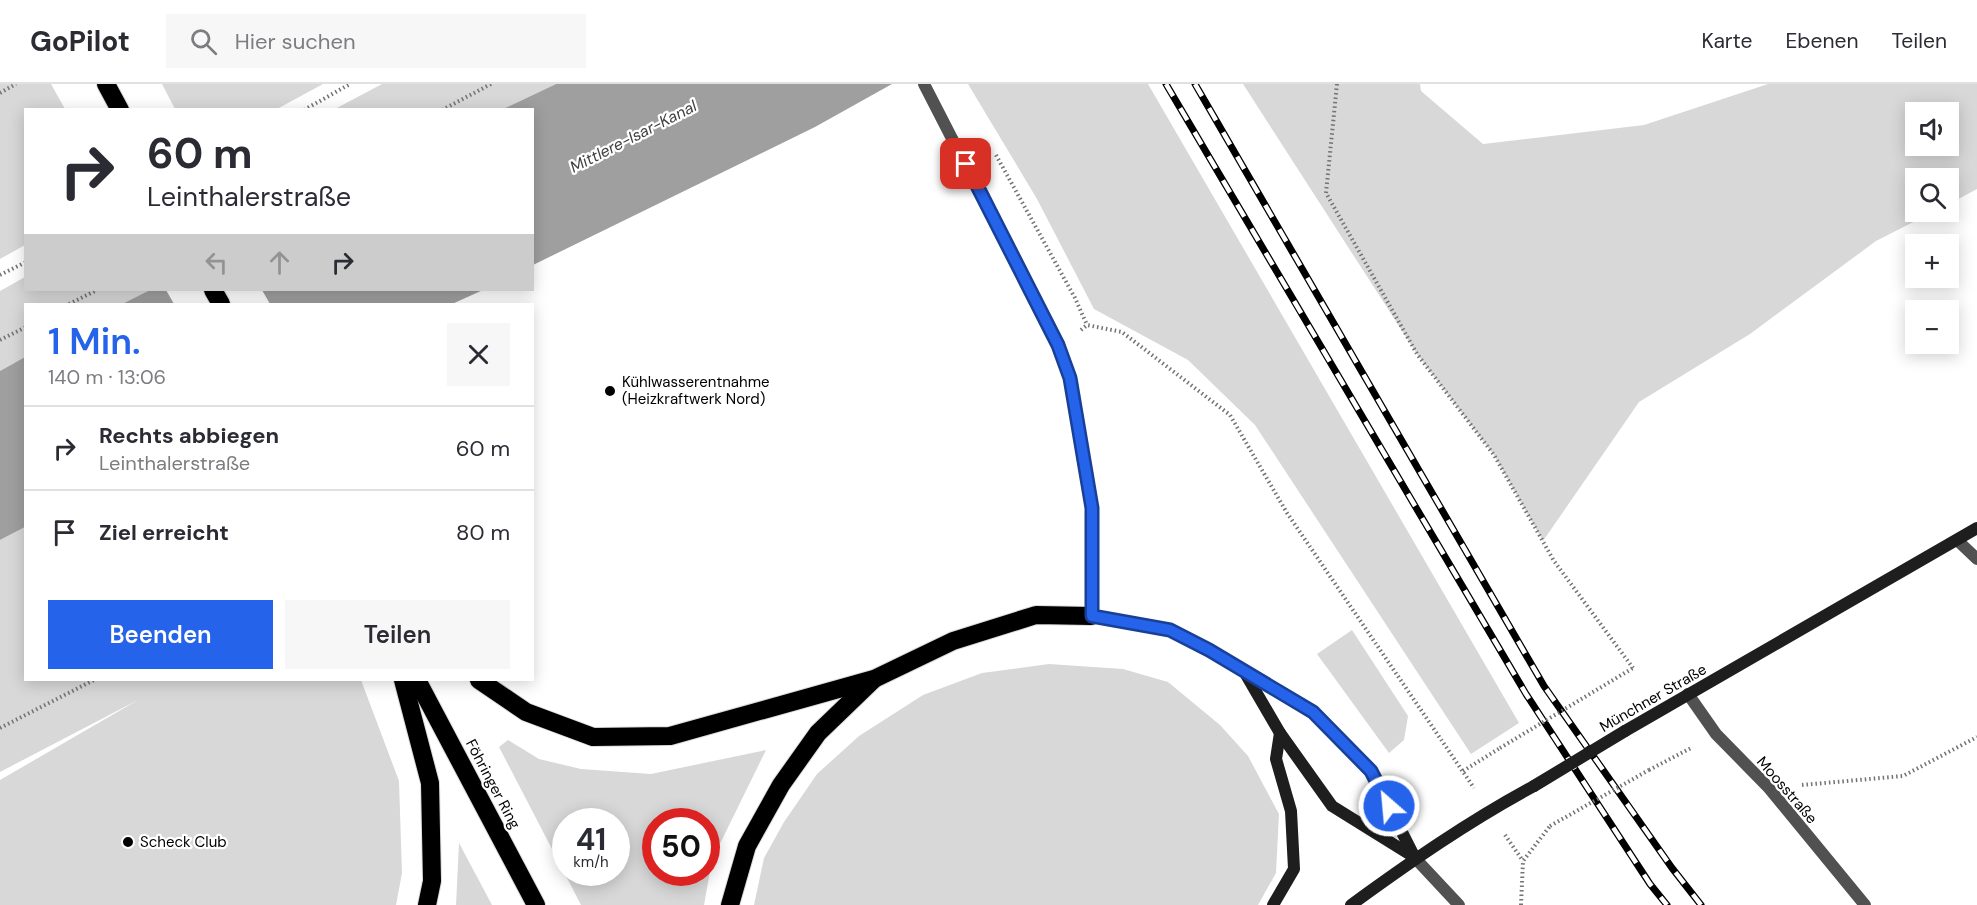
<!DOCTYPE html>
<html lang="de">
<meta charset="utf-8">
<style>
body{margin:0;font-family:"DM Sans",sans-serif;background:#f7f7f7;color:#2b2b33;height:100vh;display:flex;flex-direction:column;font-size:22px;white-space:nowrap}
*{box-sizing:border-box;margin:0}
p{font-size:20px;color:#7c7c81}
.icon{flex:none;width:33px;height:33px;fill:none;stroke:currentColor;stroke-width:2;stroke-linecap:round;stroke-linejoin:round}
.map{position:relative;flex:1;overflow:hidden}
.panel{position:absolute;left:24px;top:219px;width:510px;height:378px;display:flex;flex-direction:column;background:#fff;border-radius:0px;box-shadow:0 3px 15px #0003}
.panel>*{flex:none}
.guide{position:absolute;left:24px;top:24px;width:510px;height:183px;border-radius:0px;box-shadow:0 3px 15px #0003;background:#fff;color:#2b2b33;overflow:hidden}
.buttons{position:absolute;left:1905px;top:18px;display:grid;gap:12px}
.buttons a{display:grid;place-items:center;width:54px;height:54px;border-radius:0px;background:#fff;box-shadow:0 3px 15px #0003;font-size:30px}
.speed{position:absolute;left:552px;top:724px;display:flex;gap:12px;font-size:30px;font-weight:700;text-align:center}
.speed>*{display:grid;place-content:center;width:78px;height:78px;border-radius:50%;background:#fff;box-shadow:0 3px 15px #0003;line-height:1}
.speed small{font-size:15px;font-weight:400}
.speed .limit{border:9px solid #d22;background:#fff;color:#111}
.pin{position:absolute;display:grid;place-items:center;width:51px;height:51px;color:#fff;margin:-26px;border-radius:12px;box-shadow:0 3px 9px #0006}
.me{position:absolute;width:66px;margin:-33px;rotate:333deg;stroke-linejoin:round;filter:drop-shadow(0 0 4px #0008)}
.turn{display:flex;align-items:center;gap:21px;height:126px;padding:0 24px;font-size:27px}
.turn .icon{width:78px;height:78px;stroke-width:2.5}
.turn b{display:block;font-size:42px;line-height:51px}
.lanes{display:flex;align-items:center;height:57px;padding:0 24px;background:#0003;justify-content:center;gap:30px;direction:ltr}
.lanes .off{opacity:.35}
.round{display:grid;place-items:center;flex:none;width:63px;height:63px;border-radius:0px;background:#f7f7f7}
.headline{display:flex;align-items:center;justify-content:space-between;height:102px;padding:0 24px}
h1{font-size:36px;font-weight:600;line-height:45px;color:#2563eb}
.button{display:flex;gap:12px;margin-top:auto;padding:12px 24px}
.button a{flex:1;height:69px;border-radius:0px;background:#2563eb;color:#fff;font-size:24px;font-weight:600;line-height:69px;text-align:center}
.button a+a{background:#f7f7f7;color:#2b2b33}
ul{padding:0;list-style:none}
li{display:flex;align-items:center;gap:18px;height:84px;padding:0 24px;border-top:2px solid #e1e1e2}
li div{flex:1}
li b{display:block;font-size:22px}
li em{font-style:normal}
header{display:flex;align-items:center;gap:36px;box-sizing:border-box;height:84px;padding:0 30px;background:#fff;border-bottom:2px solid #e1e1e2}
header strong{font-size:28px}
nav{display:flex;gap:33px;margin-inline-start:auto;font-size:21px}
.search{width:420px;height:54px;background:#f7f7f7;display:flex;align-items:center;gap:15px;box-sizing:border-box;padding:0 21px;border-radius:0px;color:#7c7c81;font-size:22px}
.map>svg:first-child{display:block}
.green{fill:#d8d8d8;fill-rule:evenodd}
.water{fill:#9f9f9f}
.pier{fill:#fff}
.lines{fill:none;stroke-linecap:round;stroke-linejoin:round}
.highway-casing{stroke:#dbdbdb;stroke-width:20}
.path{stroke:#737373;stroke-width:4;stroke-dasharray:1.5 3;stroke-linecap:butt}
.street{stroke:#515151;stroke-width:12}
.secondary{stroke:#1e1e1e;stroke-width:12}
.highway{stroke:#000;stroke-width:18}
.rail-casing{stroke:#000;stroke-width:7}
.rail{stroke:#fff;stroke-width:4.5;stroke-dasharray:14;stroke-linecap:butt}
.path-bridge{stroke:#737373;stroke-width:4;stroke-dasharray:1.5 3;stroke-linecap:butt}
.secondary-bridge{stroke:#1e1e1e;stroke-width:12}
.route-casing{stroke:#184099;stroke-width:15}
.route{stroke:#2563eb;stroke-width:10}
.poi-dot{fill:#000;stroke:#fff;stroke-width:2}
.labels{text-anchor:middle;stroke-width:4.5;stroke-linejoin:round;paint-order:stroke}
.poi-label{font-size:15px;fill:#000;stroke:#fff;text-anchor:start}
.street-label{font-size:15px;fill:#000;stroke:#fff}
.water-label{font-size:16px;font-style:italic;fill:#404040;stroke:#fff}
</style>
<header>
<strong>GoPilot</strong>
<div class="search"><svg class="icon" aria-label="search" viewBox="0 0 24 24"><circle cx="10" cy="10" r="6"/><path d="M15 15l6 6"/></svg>Hier suchen</div>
<nav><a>Karte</a><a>Ebenen</a><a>Teilen</a></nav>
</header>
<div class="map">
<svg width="1977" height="821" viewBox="0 0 1977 821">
<rect width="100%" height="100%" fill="#fff"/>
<g class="green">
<polygon points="0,0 51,0 65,25 26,26 25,161 0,175"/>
<polygon points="162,0 323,0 277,25 175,25"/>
<polygon points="382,0 556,0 503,25 333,26"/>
<polygon points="968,0 1148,0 1519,639 1471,670 1255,341 1188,276 1094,225 1037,115"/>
<path d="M1243,0H1420L1421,7L1483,60L1644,41L1768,0H1977V105L1949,120L1948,94H1916V128H1933L1876,157L1750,250L1639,318L1543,457L1494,371L1417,270ZM1948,28V62H1916V28Z"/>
<polygon points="25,193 26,206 150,206 122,220 26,220 25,273 0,287 0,207"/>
<polygon points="25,443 26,596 361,596 399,697 402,789 396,821 0,821 0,696 138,616 0,688 0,456"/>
<polygon points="1352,546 1408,632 1404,656 1389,669 1317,570"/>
<polygon points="1049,580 1123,585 1168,598 1220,641 1248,672 1279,730 1276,789 1258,821 754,821 764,774 784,738 817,690 859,652 923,611 982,589"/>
<path d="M508,656L539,675L581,685L651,690L766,666L712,776L704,821H581L499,663ZM566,738H616V789H566ZM656,738H706V789H656Z"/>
<polygon points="459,759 492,821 456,821"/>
</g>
<g class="water">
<polygon points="556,0 892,0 815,43 533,181 532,26 503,25"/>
<polygon points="150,206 483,206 452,220 122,220"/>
<polygon points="25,273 25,443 0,456 0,287"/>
</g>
<polygon class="pier" points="166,206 262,206 270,220 174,220"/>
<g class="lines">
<defs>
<g id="highway">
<polyline points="106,0 120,26"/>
<polyline points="213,206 221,220"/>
<polyline points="403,596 430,699 432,797 427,821"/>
<polyline points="417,596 536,821"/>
<polyline points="479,596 526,628 593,653 670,652 874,595 953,557 1036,531 1091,532"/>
<polyline points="730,821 747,762 781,701 818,649 873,596"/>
</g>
</defs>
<use href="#highway" class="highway-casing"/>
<g class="path">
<polyline points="1337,0 1326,109 1417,270 1494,371 1554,477 1633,584"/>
<polyline points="0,9 16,0"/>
<polyline points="304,26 350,0"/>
<polyline points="442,26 491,0"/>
<polyline points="996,71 1075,214 1087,241"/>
<polyline points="0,191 26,178"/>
<polyline points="69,220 97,206"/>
<polyline points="1081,246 1087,241 1122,248 1230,331 1287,429 1474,704"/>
<polyline points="0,256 26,243"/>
<polyline points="0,644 94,596"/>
<polyline points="1649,686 1691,664"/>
<polyline points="1463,687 1500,664"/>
<polyline points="1802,701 1903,692 1977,653"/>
<polyline points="1505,751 1523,777"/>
<polyline points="1521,821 1523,777 1550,742"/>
</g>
<g class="street">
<polyline points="924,0 1058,261 1070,294 1092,424 1091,532"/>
<polyline points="1957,456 1977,475"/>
<polyline points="1688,610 1716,650 1768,703 1865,821"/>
<polyline points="1415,774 1459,821"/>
</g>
<g class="secondary">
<polyline points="1091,532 1170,546 1209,566 1313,628 1371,687 1415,774"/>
<polyline points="1245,589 1280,649 1332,722 1414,773"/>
<polyline points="1625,647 1977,444"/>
<polyline points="1273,821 1294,785 1291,727 1276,675 1280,649"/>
<path d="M1351,821C1410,778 1469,737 1534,702"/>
</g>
<use href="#highway" class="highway"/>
<defs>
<g id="rail">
<polyline points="1166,0 1526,610 1650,800 1667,821"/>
<polyline points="1195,0 1544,602 1672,784 1701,821"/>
</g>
</defs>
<use href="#rail" class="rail-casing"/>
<use href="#rail" class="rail"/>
<g class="path-bridge">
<polyline points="1500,664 1633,584"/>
<polyline points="1550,742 1649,686"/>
</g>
<polyline class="secondary-bridge" points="1534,702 1625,647"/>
</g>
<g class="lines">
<defs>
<polyline id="route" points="966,80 1058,261 1070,294 1092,424 1092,532 1170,546 1209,566 1313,628 1371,687 1389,722"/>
</defs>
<use href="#route" class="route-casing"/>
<use href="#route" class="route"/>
</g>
<g class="poi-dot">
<circle cx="610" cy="307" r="6"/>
<circle cx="128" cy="758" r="6"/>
</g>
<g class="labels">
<g class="poi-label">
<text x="622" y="303">Kühlwasserentnahme<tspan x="622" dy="17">(Heizkraftwerk Nord)</tspan></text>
<text x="140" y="763">Scheck Club</text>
</g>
<g class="street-label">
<text transform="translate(1653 614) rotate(-30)" y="5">Münchner Straße</text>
<text transform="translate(493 700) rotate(62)" y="5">Föhringer Ring</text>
<text transform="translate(1787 706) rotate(49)" y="5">Moosstraße</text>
</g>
<g class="water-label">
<text transform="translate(633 52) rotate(-27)" y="6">Mittlere-Isar-Kanal</text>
</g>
</g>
</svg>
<div class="buttons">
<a><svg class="icon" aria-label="sound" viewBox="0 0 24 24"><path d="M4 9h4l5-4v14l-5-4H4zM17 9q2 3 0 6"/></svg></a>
<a><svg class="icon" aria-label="search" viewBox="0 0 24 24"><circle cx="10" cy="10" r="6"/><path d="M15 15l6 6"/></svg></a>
<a>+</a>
<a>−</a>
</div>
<div class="speed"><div>41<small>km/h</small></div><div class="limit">50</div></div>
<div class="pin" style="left:966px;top:80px;background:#d93025"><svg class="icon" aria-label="arrive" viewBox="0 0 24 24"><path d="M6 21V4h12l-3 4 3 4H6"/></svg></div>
<svg class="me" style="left:1389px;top:722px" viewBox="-20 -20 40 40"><circle r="17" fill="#2563eb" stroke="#fff" stroke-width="3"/><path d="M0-11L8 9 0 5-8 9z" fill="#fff"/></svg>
<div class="guide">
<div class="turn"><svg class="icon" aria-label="right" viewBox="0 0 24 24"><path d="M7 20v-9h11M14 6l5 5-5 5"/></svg><div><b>60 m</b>Leinthalerstraße</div></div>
<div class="lanes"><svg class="icon off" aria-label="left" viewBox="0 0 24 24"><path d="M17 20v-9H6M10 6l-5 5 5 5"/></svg><svg class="icon off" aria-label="ahead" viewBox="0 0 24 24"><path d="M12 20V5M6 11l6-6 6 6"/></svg><svg class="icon" aria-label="right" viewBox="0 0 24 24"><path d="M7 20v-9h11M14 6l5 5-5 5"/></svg></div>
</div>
<section class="panel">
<div class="headline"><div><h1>1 Min.</h1><p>140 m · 13:06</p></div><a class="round"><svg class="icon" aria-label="close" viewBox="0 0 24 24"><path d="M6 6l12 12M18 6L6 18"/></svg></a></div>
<ul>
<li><svg class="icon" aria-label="right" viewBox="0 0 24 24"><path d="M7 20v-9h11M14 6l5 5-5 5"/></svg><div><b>Rechts abbiegen</b><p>Leinthalerstraße</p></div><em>60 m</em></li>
<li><svg class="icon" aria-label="arrive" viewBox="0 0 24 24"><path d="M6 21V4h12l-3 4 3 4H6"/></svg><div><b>Ziel erreicht</b></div><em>80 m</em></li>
</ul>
<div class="button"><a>Beenden</a><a>Teilen</a></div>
</section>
</div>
